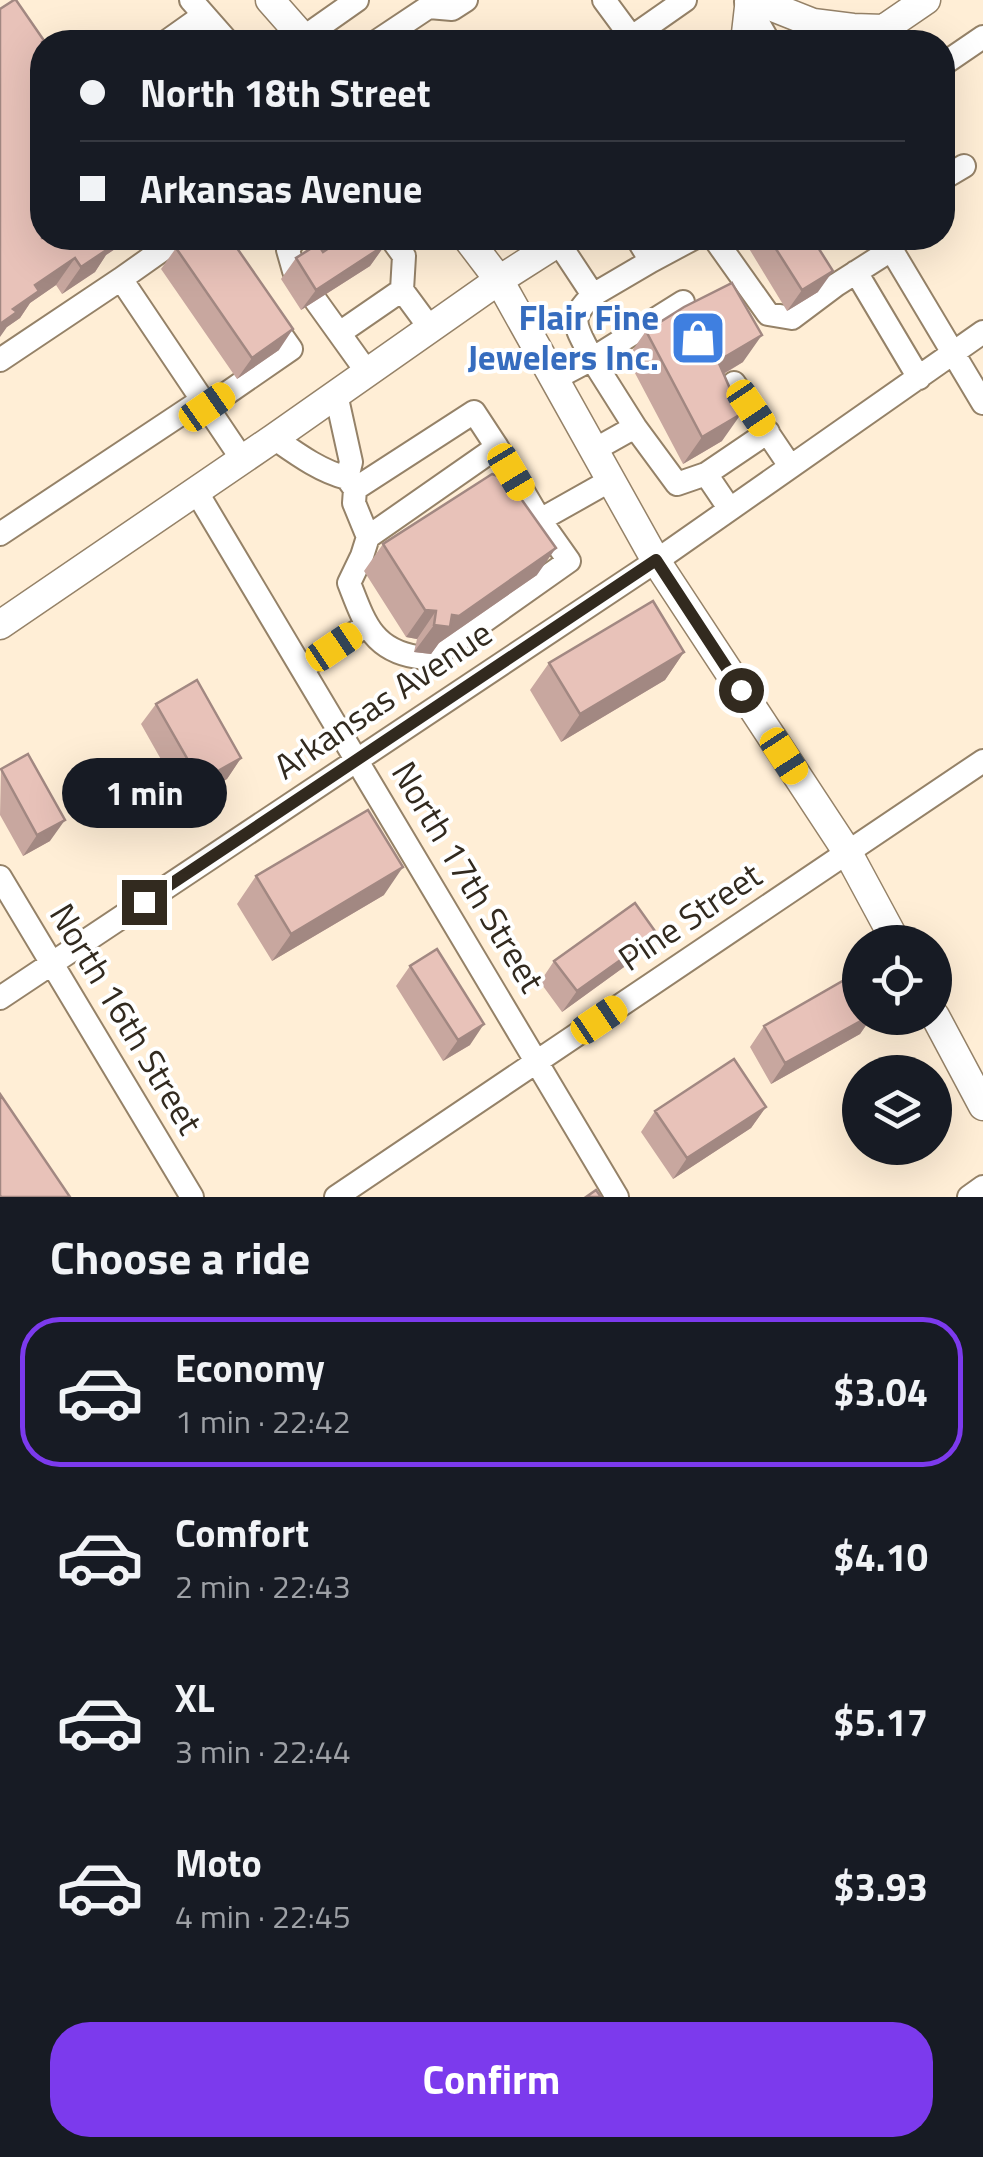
<!DOCTYPE html>
<meta charset="utf-8">
<style>
body{margin:0;font-family:"Titillium Web",sans-serif;background:#242831;color:#f1f3f6;height:100vh;display:flex;flex-direction:column;font-size:38px;white-space:nowrap}
*{box-sizing:border-box;margin:0}
p{font-size:32px;color:#9ea1a6}
.icon{flex:none;width:55px;height:55px;fill:none;stroke:currentColor;stroke-width:2;stroke-linecap:round;stroke-linejoin:round}
.map{position:relative;height:1197px;overflow:hidden}
.panel{display:flex;flex-direction:column;background:#171b24;flex:1}
.panel>*{flex:none}
.banner{position:absolute;left:30px;top:30px;width:925px;height:220px;border-radius:40px;box-shadow:0 10px 40px #0002;display:grid;align-content:center;height:220px;padding:0 50px;background:#171b24}
.controls{position:absolute;left:842px;top:925px;display:grid;gap:20px}
.controls a{display:grid;place-items:center;width:110px;height:110px;border-radius:50%;background:#171b24;box-shadow:0 10px 40px #0002;font-size:50px}
.end{position:absolute;width:45px;height:45px;margin:-22px;border:12px solid #322a1f;background:#fff;box-shadow:0 0 0 5px #fff}
.from{border-radius:50%}
.bubble{position:absolute;height:70px;border-radius:35px;background:#171b24;box-shadow:0 10px 40px #0002;font-size:32px;font-weight:700;line-height:70px;text-align:center}
.car{position:absolute;width:30px;height:60px;margin:-30px -15px;border-radius:12px;box-shadow:0 0 8px 2px #0007;background:linear-gradient(#f5c518 24%,#345 0 40%,#f5c518 0 76%,#345 0 86%,#f5c518 0)}
.banner b{display:flex;align-items:center;gap:35px;height:95px;font-size:38px}
.banner b+b{border-top:2px solid #363941}
.banner i{width:25px;height:25px;background:#f1f3f6}
ul{padding:0;list-style:none}
li{display:flex;align-items:center;gap:30px;height:150px;margin:0 20px 15px;padding:0 30px;border:5px solid transparent;border-radius:40px}
li div{flex:1}
li b{display:block;font-size:38px}
li em{font-style:normal;font-weight:700}
li.selected{border-color:#7c3aed}
li>.icon{width:90px;height:90px;stroke-width:1.5}
h2{padding:0 50px;font-size:45px;line-height:120px}
.primary-button{display:flex;gap:20px;margin-top:auto;padding:20px 50px}
.primary-button a{flex:1;height:115px;border-radius:40px;background:#7c3aed;color:#fff;font-size:40px;font-weight:700;line-height:115px;text-align:center}
.map>svg:first-child{display:block}
</style>
<div class="map">
<svg width="983" height="1197" viewBox="0 0 983 1197">
<rect width="100%" height="100%" fill="#ffeed6"/>
<g fill="none" stroke-linecap="round" stroke-linejoin="round">
<!-- minor casing -->
<g stroke="#958268" stroke-width="26">
<path id="minor" d="M191 0 228 42
M604 0 635 42
M746 2 769 42
M429 7 452 9 466 0
M303 38 357 0
M166 42 204 15
M376 42 439 0
M625 42 685 0
M942 65 983 37
M942 179 964 166
M714 238 768 314 792 318 836 285 891 250
M885 239 983 403
M558 242 593 295 651 261 637 238
M651 261 694 238
M294 271 288 250 295 238
M856 272 919 378
M121 279 179 238
M402 290 430 328
M316 301 367 372
M341 332 402 290 404 256 391 238
M0 360 121 279 242 459
M554 379 592 359C578 328 565 321 593 295
M734 383 790 466
M336 394 351 462 347 478
M207 407 291 349 270 319
M635 427 677 484 706 474 729 508
M274 438C297 454 320 471 347 478L355 489
M594 450 635 427 592 359 683 302
M706 474 768 432
M196 491 617 1197
M540 520 611 480
M0 534 202 400
M368 537 354 503 355 489 474 412 497 447 368 537 362 556 349 583C364 621 372 650 417 657 431 659 437 659 446 648L569 561 540 520 497 447
M303 668 365 626
M0 877 192 1197
M0 998 656 561 983 332
M336 1197 983 761
M969 1197 983 1187"/>
</g>
<!-- major casing -->
<g stroke="#958268" stroke-width="31">
<path id="major" d="M270 0 307 42
M755 0 813 23 853 28 884 29
M869 39 926 0
M745 42 749 7
M467 238 499 280 656 561 848 853 896 942
M0 625 274 438 499 280 565 238
M935 1016 983 1106"/>
</g>
<!-- minor -->
<use href="#minor" stroke="#fff" stroke-width="22"/>
<!-- major -->
<use href="#major" stroke="#fff" stroke-width="28"/>
</g>
<!-- wall -->
<path fill="#c8a79f" d="M40 68 121 245 106 255 95 272 62 294 56 285 30 303 20 318 7 327Z
M748 238H812L818 292 787 311 745 242Z
M385 245 370 266 301 310 281 279 296 258 323 252Z
M176 248 279 350 237 379 161 269Z
M646 331 743 362 724 374 722 441 683 464 627 358Z
M383 544 537 575 439 643 431 654 414 652 417 639 406 637 364 571Z
M684 652 665 680 561 742 530 690 549 663Z
M156 704 241 758 227 779 185 802 141 724Z
M1 769 50 841 23 856 0 815Z
M256 876 384 895 272 961 237 904Z
M657 934 642 954 562 1012 540 982 554 961Z
M410 966 470 1045 443 1061 396 986Z
M860 1018H871L860 1034 771 1084 750 1047 764 1026Z
M766 1107 751 1128 673 1179 641 1132 655 1111Z"/>
<!-- shaded-wall -->
<path fill="#a28882" d="M112 238H126L121 245 106 255 95 272 62 294 81 267Z
M385 245 370 266 301 310 316 290Z
M75 258 56 285 30 303 20 318 7 327 0 337V324L13 309 35 285Z
M833 271 818 292 787 311 802 290Z
M293 329 279 350 237 379 252 358Z
M762 335 743 362 699 388 718 361Z
M741 414 722 441 683 464 702 437Z
M556 548 537 575 439 643 431 654 414 652 434 625Z
M425 610 436 611 417 639 406 637Z
M684 652 665 680 561 742 580 714Z
M241 758 227 779 185 802 200 781Z
M65 820 50 841 23 856 37 835Z
M403 867 384 895 272 961 291 934Z
M657 934 642 954 562 1012 577 991Z
M866 1018H871L860 1034 771 1084 785 1063Z
M484 1024 470 1045 443 1061 458 1040Z
M766 1107 751 1128 673 1179 687 1158Z"/>
<!-- building -->
<path fill="#e8c2b9" stroke="#a28882" stroke-width="2.5" d="M14 0H16L45 42H42V58L36 63 42 72V238H112L110 239 114 245 81 267 75 258 35 285 39 291 13 309 17 312 0 324V9Z
M192 238H230L293 329 252 358 176 248Z
M344 238H379L385 245 316 290 296 258 318 244 323 252Z
M769 238H812L833 271 802 290Z
M732 283 762 335 718 361 741 414 702 437 646 331 684 307Z
M492 474 507 479 556 548 459 616 452 615 450 627 434 625 436 611 425 610 383 544Z
M653 601 684 652 580 714 549 663Z
M197 680 241 758 200 781 156 704Z
M28 754 65 820 37 835 1 769Z
M368 810 403 867 291 934 256 876Z
M635 903 657 934 577 991 554 961Z
M437 949 484 1024 458 1040 410 966Z
M853 975 860 988V1018H866L785 1063 764 1026Z
M734 1059 766 1107 687 1158 655 1111Z
M0 1094 70 1197H1L0 1195Z
M596 1190 601 1197H586Z"/>
<g fill="none" stroke-linecap="round" stroke-linejoin="round">
<!-- route -->
<path stroke="#322a1f" stroke-width="12" d="M144 902 656 560 741 690"/>
</g>
<!-- icons -->
<defs>
<g id="shop-square" transform="scale(2.875)"><rect x="-9" y="-9" width="18" height="18" rx="4" fill="#3f7fe0" stroke="#fff"/><path d="M-5-2.5h2.3a2.7 3.5 0 0 1 5.4 0H5L5.5 6h-11ZM-1.5-2.5h3a1.5 2.3 0 0 0-3 0Z" fill="#fff"/></g>
</defs>
<g fill-rule="evenodd">
<use href="#shop-square" x="698" y="338"/>
</g>
<g text-anchor="middle" stroke-width="8" stroke-linejoin="round" paint-order="stroke">
<!-- shop labels -->
<g font-size="35" font-weight="bold" fill="#366cbe" stroke="#fff" text-anchor="end">
<text x="659" y="330">Flair Fine<tspan x="659" dy="40">Jewelers Inc.</tspan></text>
</g>
<!-- street labels -->
<g font-size="35" fill="#322a1f" stroke="#fff">
<text transform="translate(383 700) rotate(-34)" y="12">Arkansas Avenue</text>
<text transform="translate(468 877) rotate(59)" y="12">North 17th Street</text>
<text transform="translate(690 917) rotate(-34)" y="12">Pine Street</text>
<text transform="translate(126 1019) rotate(59)" y="12">North 16th Street</text>
</g>
</g>
</svg>
<div class="controls">
<a><svg class="icon" aria-label="locate" viewBox="0 0 24 24"><circle cx="12" cy="12" r="6"/><path d="M12 2v4M12 18v4M2 12h4M18 12h4"/></svg></a>
<a><svg class="icon" aria-label="layers" viewBox="0 0 24 24"><path d="M12 4l9 5-9 5-9-5zM3 14l9 5 9-5"/></svg></a>
</div>
<i class="end from" style="left:741px;top:690px"></i>
<i class="end" style="left:144px;top:902px"></i>
<div class="bubble" style="left:62px;top:758px;width:165px">1 min</div>
<i class="car" style="left:207px;top:407px;rotate:55deg"></i>
<i class="car" style="left:751px;top:408px;rotate:146deg"></i>
<i class="car" style="left:511px;top:472px;rotate:149deg"></i>
<i class="car" style="left:334px;top:647px;rotate:56deg"></i>
<i class="car" style="left:784px;top:756px;rotate:147deg"></i>
<i class="car" style="left:599px;top:1020px;rotate:56deg"></i>
<div class="banner">
<b><i class="from"></i>North 18th Street</b>
<b><i></i>Arkansas Avenue</b>
</div>
</div>
<section class="panel">
<h2>Choose a ride</h2>
<ul>
<li class="selected"><svg class="icon" aria-label="car" viewBox="0 0 24 24"><path d="M5 17H2v-5l4-1 3-4h7l3 4 3 1v5h-3M9 17h6M6 11h13"/><circle cx="7" cy="17" r="2"/><circle cx="17" cy="17" r="2"/></svg><div><b>Economy</b><p>1 min · 22:42</p></div><em>$3.04</em></li>
<li><svg class="icon" aria-label="car" viewBox="0 0 24 24"><path d="M5 17H2v-5l4-1 3-4h7l3 4 3 1v5h-3M9 17h6M6 11h13"/><circle cx="7" cy="17" r="2"/><circle cx="17" cy="17" r="2"/></svg><div><b>Comfort</b><p>2 min · 22:43</p></div><em>$4.10</em></li>
<li><svg class="icon" aria-label="car" viewBox="0 0 24 24"><path d="M5 17H2v-5l4-1 3-4h7l3 4 3 1v5h-3M9 17h6M6 11h13"/><circle cx="7" cy="17" r="2"/><circle cx="17" cy="17" r="2"/></svg><div><b>XL</b><p>3 min · 22:44</p></div><em>$5.17</em></li>
<li><svg class="icon" aria-label="car" viewBox="0 0 24 24"><path d="M5 17H2v-5l4-1 3-4h7l3 4 3 1v5h-3M9 17h6M6 11h13"/><circle cx="7" cy="17" r="2"/><circle cx="17" cy="17" r="2"/></svg><div><b>Moto</b><p>4 min · 22:45</p></div><em>$3.93</em></li>
</ul>
<div class="primary-button"><a>Confirm</a></div>
</section>
